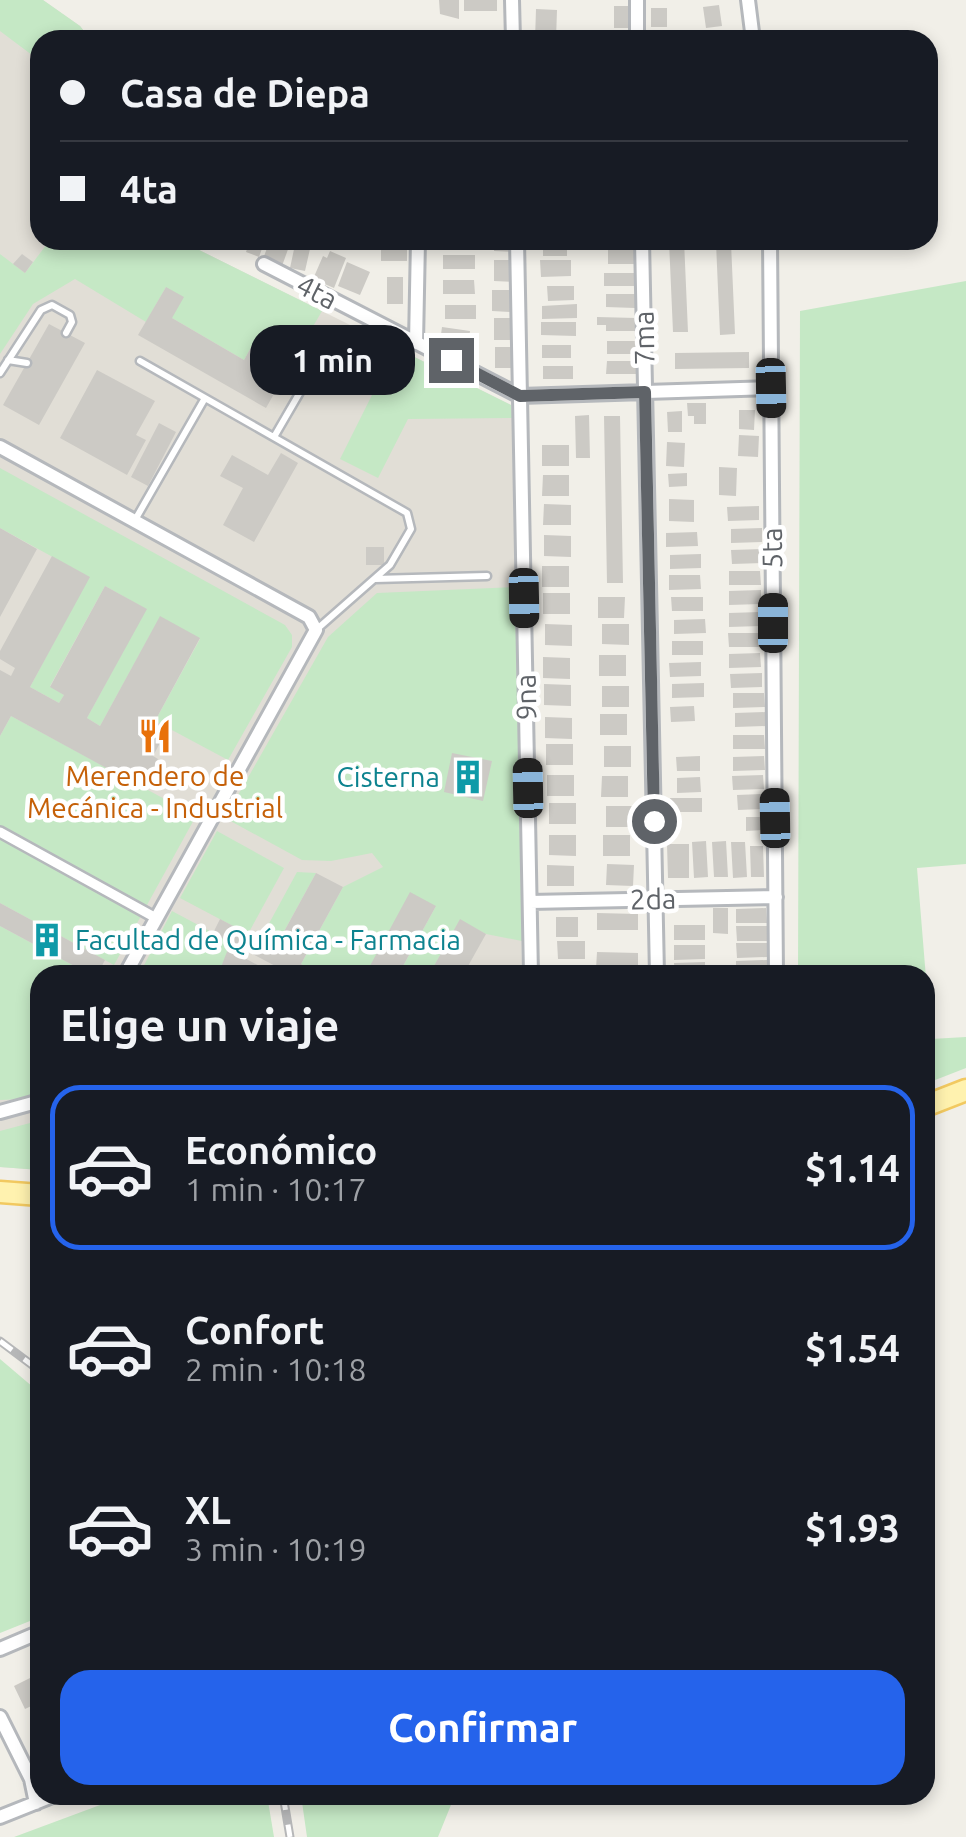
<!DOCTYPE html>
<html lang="es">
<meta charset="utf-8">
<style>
body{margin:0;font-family:Ubuntu,sans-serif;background:#242831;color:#f1f3f6;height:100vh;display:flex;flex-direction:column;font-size:38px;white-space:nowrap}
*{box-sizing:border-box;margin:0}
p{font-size:32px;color:#9ea1a6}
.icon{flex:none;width:55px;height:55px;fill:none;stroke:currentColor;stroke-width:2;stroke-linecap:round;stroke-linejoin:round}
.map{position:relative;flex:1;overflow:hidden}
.sheet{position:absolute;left:30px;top:965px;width:905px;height:840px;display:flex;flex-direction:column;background:#171b24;border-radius:30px;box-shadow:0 5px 15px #0003}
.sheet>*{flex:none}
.top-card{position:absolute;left:30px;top:30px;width:908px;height:220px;border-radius:30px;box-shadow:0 5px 15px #0003;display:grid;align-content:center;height:220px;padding:0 30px;background:#171b24}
.end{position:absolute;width:45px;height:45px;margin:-22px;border:12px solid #5f6368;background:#fff;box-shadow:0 0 0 5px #fff}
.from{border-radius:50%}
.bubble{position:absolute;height:70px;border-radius:30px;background:#171b24;box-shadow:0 5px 15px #0003;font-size:32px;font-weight:600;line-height:70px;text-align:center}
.car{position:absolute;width:30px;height:60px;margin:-30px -15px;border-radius:12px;box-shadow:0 0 8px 2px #0007;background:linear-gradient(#222 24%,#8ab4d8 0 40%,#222 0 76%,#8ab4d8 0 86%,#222 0)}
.top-card b{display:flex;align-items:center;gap:35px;height:95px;font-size:38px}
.top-card b+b{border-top:2px solid #363941}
.top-card i{width:25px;height:25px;background:#f1f3f6}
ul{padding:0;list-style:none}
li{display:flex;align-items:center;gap:30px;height:165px;margin:0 20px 15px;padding:0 10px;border:5px solid transparent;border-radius:30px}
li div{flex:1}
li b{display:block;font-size:38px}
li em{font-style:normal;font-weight:600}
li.on{border-color:#2563eb}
li>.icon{width:90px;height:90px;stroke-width:1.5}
h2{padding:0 30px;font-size:45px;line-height:120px}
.cta{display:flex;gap:20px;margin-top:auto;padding:20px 30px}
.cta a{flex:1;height:115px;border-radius:30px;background:#2563eb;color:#fff;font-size:40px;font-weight:600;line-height:115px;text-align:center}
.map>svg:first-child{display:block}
</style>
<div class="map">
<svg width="966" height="1837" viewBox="0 0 966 1837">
<rect width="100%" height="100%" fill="#f1efe8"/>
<!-- education -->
<path fill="#e1ded6" d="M0 0H43L80 26 91 40H40V240H179L511 405 512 418 522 975H40V1170L0 1167Z"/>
<!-- green -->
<path fill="#c5e8c5" d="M0 0H43L80 26 91 40H40V61L0 31Z
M50 240H179L322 311 294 359 257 337 244 360 172 318 166 287 146 322 75 279 33 304 0 354V254L25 273Z
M966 281V864L917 868 931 1039 966 1037V1068L925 1084V975H798L800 311Z
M350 325 511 405 512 418 408 419 378 478 340 459 373 393 328 370Z
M0 468 285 625 292 635V647L228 760 155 721 200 639 160 617 100 726 87 718 146 609 105 586 50 686 64 695 59 703 30 687 89 577 0 528Z
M515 587 522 941 486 934 460 920 429 975H398L436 906 365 975H321L301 964 343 887 383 867 372 853 331 861 302 860 225 818 328 637 377 593Z
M11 716 196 816 114 965 0 903V736Z
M217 831 284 868 248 934 180 898Z
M297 872 316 873 275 948 260 940Z
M172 911 232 943 218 975H139Z
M0 926 91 975H40V1089L24 1099 0 1100Z
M40 1117V1170L0 1167V1131L30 1123Z
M0 1359 40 1393V1617L0 1633Z
M127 1795H267L274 1837H14Z
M301 1795H455L438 1837H307Z"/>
<!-- building -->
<path fill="#cccac5" d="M439 0H459V19L440 14Z
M464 0H497V11H464Z
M719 5 722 26 706 28 703 7Z
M614 6H629V28H614Z
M651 8H667V27H651Z
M536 9 557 10 556 40H535Z
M250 240H265L259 257 246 252Z
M270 240 291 241 282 266 263 259Z
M296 240H312L305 271 290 268Z
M494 240H514V252L494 251Z
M684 240 688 332H673L669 241Z
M381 243H407V261H381Z
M716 243H731L735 334 720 335Z
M543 244H567V256H543Z
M635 249V264H608V250Z
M330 251 346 258 334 288 313 279 323 256 327 258Z
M22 254 33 262 25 273 13 264Z
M443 255H475V269H443Z
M494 260H514V282L494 281Z
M540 260H571V276L541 277Z
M347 262 370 272 360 295 338 286Z
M604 273H634V286H604Z
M387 277H403V304H387Z
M443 280H474L475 294H443Z
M547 286H574V300L548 301Z
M166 287 184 297 172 318 244 360 257 337 294 358 266 408 138 335Z
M492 290H512V312L492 311Z
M606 294H635V308L606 307Z
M577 304V318L542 319V306Z
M445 305H476V319H445Z
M597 317 636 318V331H606V325H597Z
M494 318H514V340H494Z
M541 322H576V336L541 335Z
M49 324 85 343 39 425 3 405Z
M442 327 470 331 468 346 440 342Z
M607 341H637L636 354H607Z
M542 345H571V358H542Z
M495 347H515V368H495Z
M749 352V368L675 369V353Z
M607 361H636V374H606Z
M543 366H573V379H543Z
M97 370 155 401 136 435 146 440 127 475 60 438Z
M687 403H706V424H694V416H688Z
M739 410H755L754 430 739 429Z
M682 411V432H668L667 412Z
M589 415 590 458H576L575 416Z
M604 416H620L623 583H607Z
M159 423 176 432 148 486 131 477Z
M739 435 759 436 758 457 738 456Z
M667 442 685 443 684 467 666 466Z
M542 445H569V466H542Z
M281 453 298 463 254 542 223 525 243 488 220 476 232 455 268 475Z
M719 467 737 468 736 496 719 495Z
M687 473V486L669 487 668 474Z
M543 475H569V496H542Z
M669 499 694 500V522L669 521Z
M544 504 571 505V525H543Z
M759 506V520L728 521 727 507Z
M0 528 37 549 0 617Z
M762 528V542L731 543V529Z
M697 532 698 546 666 547V533Z
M544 535 571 536V557L544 556Z
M366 547H384V565H366Z
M763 549V563L732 564 731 550Z
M701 554V568L670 569V555Z
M52 556 90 577 30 687 59 703 64 695 50 687 105 586 147 609 87 718 100 726 160 616 200 638 155 721 168 728 153 756 158 759 143 788 11 716 0 736V670L11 676 15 668 0 659V651Z
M542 566H569V587H542Z
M729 571H760L761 585H729Z
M669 575H700L701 589 669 590Z
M761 590V604L729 605V591Z
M543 593H570V614H543Z
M598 597H625L624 618H598Z
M671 597H703V611H672Z
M760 612 761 626 729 627V613Z
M705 619 706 633 674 634V620Z
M545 624 572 625V646L545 645Z
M602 624H629V645L602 644Z
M728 633H759L760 647H729Z
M672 641H703V655H672Z
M760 653 761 667 729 668V654Z
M599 655H626V676H599Z
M543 657 570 658V679L543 678Z
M701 662V676L670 677 669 663Z
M762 673V687L731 688 730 674Z
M704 683V697L672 698V684Z
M544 684 571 685V706L544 705Z
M602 686H629V707H602Z
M733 693H764L765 707 733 708Z
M694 706 695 721 671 722 670 707Z
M766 712V726L735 727V713Z
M600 714H627V735H600Z
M545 717 572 718V739L545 738Z
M733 735H764L765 749H733Z
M546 744H573V765H546Z
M604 746H631V767H604Z
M452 753 492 761 483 801 444 792Z
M700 756V771H677L676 757Z
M764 756 765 770 733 771V757Z
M547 775H574V796H547Z
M763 775 764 789 733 790 732 776Z
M602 776H628V797H601Z
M700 777 701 792 677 793V778Z
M761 794 762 809 738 810 737 795Z
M670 798H702V812H671Z
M549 803H576V824H549Z
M606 806H633V827H606Z
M746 817H762L763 830 746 831Z
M549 835H576V856L549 855Z
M603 835H630V856H603Z
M706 841 708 877 694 878 692 842Z
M726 841 728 877H714L712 842Z
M731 842H745L747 877 733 878Z
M667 844H689V878H668Z
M750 846H763L764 877H751Z
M607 864 634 865 633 886 606 885Z
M547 865 574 866V886H547Z
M316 873 343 887 301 964 321 975H278L281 969 243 949 239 955 276 975H218L228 949 232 951 235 945 213 933 220 919 275 948Z
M410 892 436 906 398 975H365Z
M0 903 105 960 97 975H91L0 926Z
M713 908H728V934L713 933Z
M766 908 767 923H736V909Z
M597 913 638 914V930H597Z
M556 917H578V937H556Z
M460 919 486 934 463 975H429Z
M674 925H705V940H674Z
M736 926H767V941H737Z
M557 941H585V959H558Z
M736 943H767V957L737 958Z
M674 945H705V959L674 960Z
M597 952 638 953V970L596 969Z
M767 960V975H736V961Z
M705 962V975H675L674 963Z
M34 1676 40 1690V1702L25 1709 14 1686Z"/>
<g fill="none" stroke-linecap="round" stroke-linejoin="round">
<!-- service casing -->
<g stroke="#b5b8bc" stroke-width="11">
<path id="service" d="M8 360 27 363
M140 361 407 513 411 529 390 565 316 630
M0 373 41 310 52 305 70 315 72 322 66 333
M274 437 328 344
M135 520 205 398
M375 579 487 576"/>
</g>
<!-- pedestrian casing -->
<g stroke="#b5b8bc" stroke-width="14">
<path id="pedestrian" d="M0 832 156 918"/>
</g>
<!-- minor casing -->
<g stroke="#b5b8bc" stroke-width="18">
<path id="minor" d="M512 0 513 40
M637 0V40
M748 0 753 40
M517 240 531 975
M642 240 657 975
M770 240 776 975
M264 264 520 396 771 388
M416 343 418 240
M0 447 309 617 316 630 125 975
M530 902 776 897
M0 1112 40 1101
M0 1649 40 1632
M0 1717 31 1779 36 1803
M0 1817 55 1795"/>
</g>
<!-- primary casing -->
<g stroke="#f2c960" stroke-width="25">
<path id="primary" d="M925 1106 966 1090
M0 1192 40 1195"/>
</g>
<!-- service -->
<use href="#service" stroke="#fff" stroke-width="6"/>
<!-- pedestrian -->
<use href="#pedestrian" stroke="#fff" stroke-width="9"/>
<!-- minor -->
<use href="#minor" stroke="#fff" stroke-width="12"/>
<!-- primary -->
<use href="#primary" stroke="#fff2af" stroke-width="20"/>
<!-- rail casing -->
<g stroke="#b6b7b8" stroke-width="9">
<path id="rail" d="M0 1341 40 1371
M283 1795 290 1837"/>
</g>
<!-- rail -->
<use href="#rail" stroke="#fff" stroke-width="5" stroke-dasharray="15" stroke-linecap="butt"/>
</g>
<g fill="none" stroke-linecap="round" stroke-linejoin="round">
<!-- route -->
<path stroke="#5f6368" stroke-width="12" d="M451 360 520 396 645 392 654 821"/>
</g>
<!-- icons -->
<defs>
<g id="restaurant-bare" transform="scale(2.7)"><path d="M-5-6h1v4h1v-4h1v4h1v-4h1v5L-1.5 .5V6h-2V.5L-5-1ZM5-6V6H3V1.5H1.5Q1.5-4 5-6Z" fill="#e8710a" stroke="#fff" stroke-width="2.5" paint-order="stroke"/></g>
<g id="building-bare" transform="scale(2.7)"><path d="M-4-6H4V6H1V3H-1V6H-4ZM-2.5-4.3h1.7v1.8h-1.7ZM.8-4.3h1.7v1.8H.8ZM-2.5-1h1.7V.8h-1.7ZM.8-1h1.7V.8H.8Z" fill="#0f9aa8" stroke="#fff" stroke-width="2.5" paint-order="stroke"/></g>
</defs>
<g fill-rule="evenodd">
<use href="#restaurant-bare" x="155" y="736"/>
<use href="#building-bare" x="468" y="777"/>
<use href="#building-bare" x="47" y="940"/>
</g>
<g text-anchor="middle" stroke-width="9" stroke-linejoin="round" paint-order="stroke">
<!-- street labels -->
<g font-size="28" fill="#5f6368" stroke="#fff">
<text transform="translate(317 292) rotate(27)" y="10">4ta</text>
<text transform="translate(644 338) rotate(-91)" y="10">7ma</text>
<text transform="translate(772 548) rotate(-91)" y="10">5ta</text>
<text transform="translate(526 697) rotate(-91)" y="10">9na</text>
<text transform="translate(653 899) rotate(-1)" y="10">2da</text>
</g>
<!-- food labels -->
<g font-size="28" fill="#c56008" stroke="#fff">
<text x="155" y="786">Merendero de<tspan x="155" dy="32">Mecánica - Industrial</tspan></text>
</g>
<!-- culture labels -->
<g font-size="28" fill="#0d838f" stroke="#fff" text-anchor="end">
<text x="440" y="787">Cisterna</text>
<text x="75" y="950" text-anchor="start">Facultad de Química - Farmacia</text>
</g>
</g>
</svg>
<i class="end from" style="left:654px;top:821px"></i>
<i class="end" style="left:451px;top:360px"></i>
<div class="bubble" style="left:250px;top:325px;width:165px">1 min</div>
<i class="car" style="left:771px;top:388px;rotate:179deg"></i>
<i class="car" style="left:524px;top:598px;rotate:179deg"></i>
<i class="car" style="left:773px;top:623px;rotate:0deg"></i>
<i class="car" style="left:528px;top:788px;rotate:359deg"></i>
<i class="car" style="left:775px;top:818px;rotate:359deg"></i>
<div class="top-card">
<b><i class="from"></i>Casa de Diepa</b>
<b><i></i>4ta</b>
</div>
<section class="sheet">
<h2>Elige un viaje</h2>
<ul>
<li class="on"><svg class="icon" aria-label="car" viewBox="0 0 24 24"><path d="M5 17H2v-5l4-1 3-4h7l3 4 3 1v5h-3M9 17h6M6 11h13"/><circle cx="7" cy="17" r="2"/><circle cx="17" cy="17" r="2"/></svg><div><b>Económico</b><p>1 min · 10:17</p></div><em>$1.14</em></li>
<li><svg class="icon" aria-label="car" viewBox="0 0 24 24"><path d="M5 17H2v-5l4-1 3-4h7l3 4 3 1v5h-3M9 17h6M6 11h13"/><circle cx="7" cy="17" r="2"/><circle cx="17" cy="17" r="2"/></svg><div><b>Confort</b><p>2 min · 10:18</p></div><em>$1.54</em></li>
<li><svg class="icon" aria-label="car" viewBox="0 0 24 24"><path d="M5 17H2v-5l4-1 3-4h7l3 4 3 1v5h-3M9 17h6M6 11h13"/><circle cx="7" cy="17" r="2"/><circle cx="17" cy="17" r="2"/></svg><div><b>XL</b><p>3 min · 10:19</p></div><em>$1.93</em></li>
</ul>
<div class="cta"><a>Confirmar</a></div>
</section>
</div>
